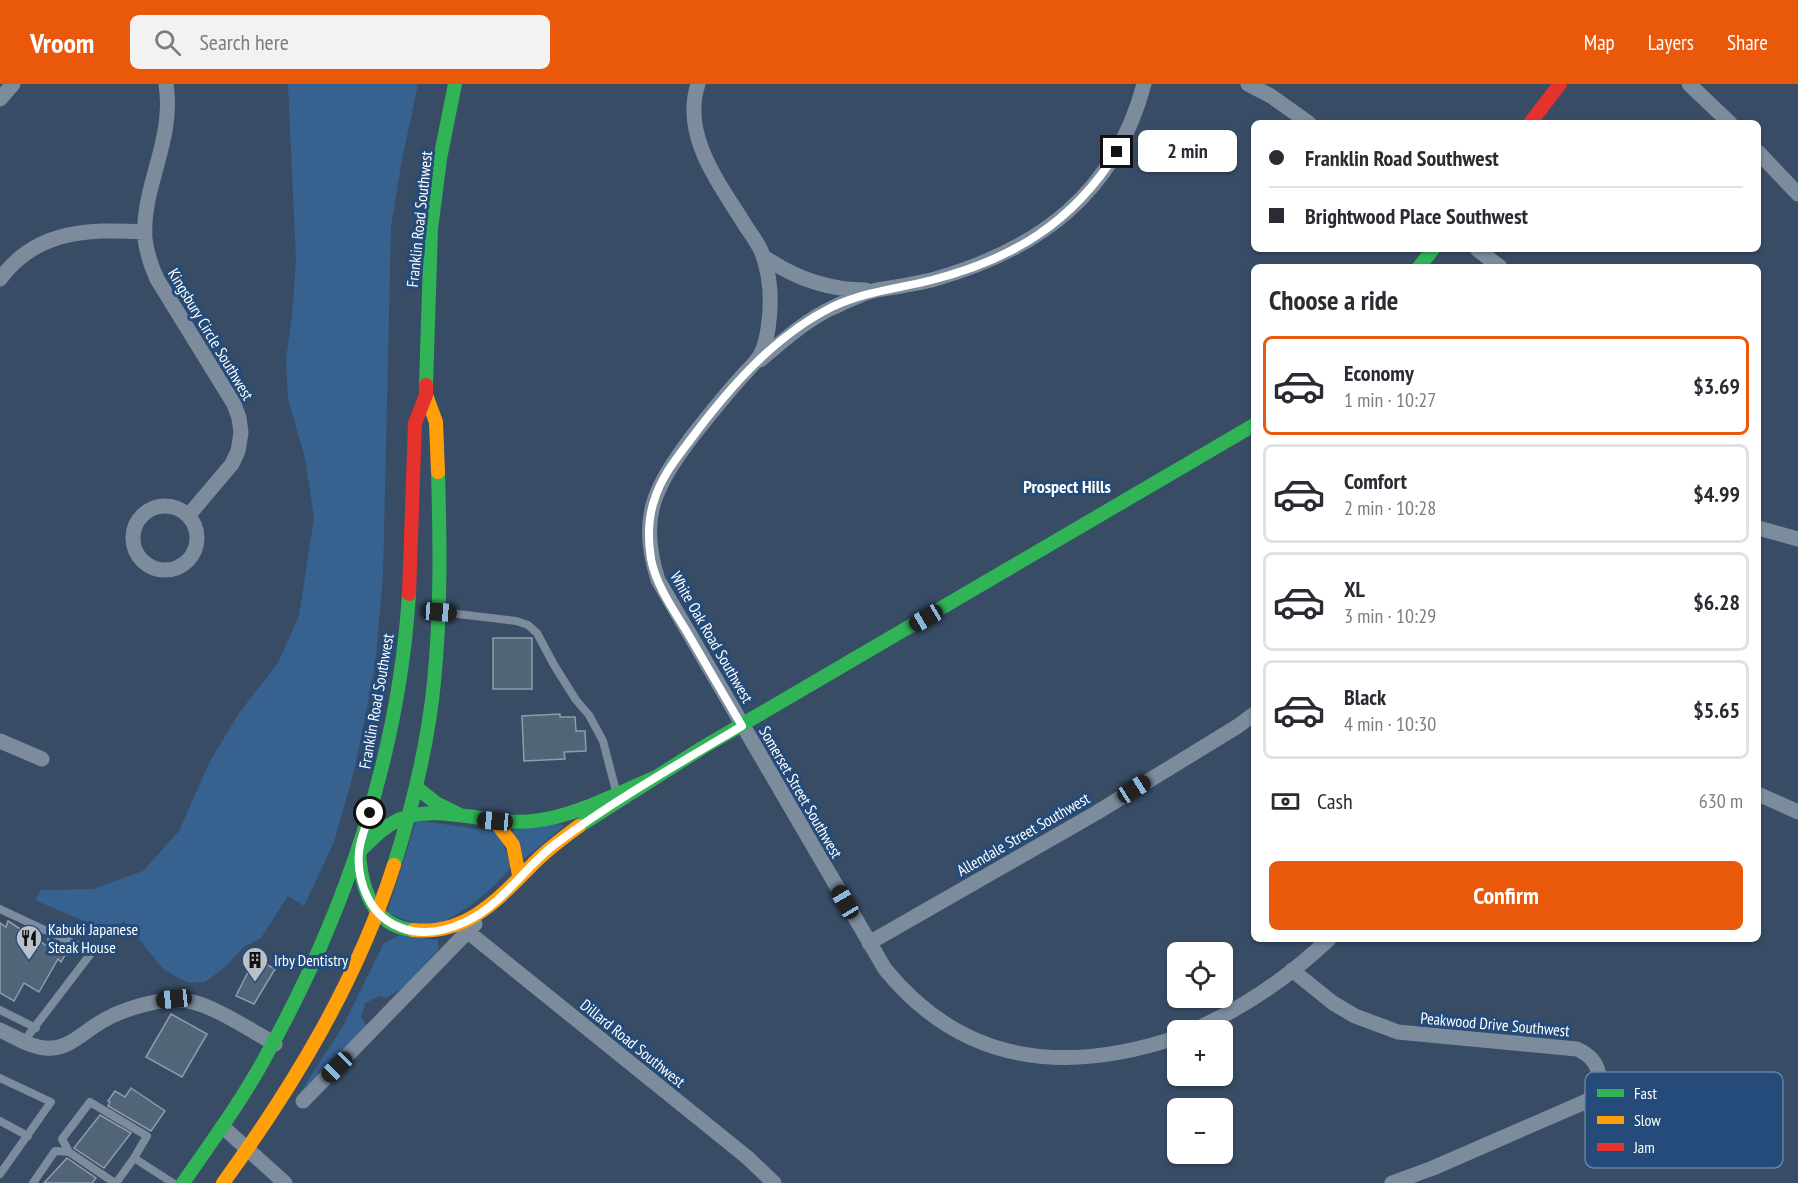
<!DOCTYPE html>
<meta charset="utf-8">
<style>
body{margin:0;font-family:"PT Sans Narrow",sans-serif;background:#f2f2f3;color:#2b2b33;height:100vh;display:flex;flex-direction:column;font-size:22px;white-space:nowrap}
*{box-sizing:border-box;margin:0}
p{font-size:20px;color:#7c7c81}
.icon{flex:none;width:33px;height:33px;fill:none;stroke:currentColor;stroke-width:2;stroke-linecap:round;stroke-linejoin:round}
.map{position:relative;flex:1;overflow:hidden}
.details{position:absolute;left:1251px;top:180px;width:510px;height:678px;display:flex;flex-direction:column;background:#fff;border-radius:9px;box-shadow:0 2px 4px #0004}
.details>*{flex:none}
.banner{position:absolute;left:1251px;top:36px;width:510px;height:132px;border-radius:9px;box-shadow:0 2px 4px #0004;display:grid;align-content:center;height:132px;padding:0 18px;background:#fff}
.fabs{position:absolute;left:1167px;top:858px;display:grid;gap:12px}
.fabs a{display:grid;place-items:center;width:66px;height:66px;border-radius:9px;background:#fff;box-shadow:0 2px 4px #0004;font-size:30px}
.end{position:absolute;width:27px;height:27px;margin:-14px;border:8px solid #fff;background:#111;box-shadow:0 0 0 3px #111}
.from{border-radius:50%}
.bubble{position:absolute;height:42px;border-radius:9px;background:#fff;box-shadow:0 2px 4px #0004;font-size:20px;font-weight:700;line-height:42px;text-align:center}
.car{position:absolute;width:18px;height:36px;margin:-18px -9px;border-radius:8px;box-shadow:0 0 4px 2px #0007;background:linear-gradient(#222 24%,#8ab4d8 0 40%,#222 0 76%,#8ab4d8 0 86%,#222 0)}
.banner b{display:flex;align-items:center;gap:21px;height:57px;font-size:22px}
.banner b+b{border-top:2px solid #e1e1e2}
.banner i{width:15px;height:15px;background:#2b2b33}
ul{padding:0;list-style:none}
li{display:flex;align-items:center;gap:18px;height:99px;margin:0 12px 9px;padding:0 6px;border:3px solid #e1e1e2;border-radius:9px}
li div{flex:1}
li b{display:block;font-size:22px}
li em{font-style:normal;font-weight:700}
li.current{border-color:#ea580c}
li>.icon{width:54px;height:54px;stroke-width:1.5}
h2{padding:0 18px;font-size:27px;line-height:72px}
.pay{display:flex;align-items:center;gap:15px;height:66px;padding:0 18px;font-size:22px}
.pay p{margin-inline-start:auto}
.cta{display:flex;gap:12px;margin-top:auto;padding:12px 18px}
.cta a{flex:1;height:69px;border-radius:9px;background:#ea580c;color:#fff;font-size:24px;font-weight:700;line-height:69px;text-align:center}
header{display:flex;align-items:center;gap:36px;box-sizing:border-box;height:84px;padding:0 30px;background:#ea580c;color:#fff}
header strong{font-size:28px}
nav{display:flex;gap:33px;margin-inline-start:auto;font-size:21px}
.search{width:420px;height:54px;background:#f2f2f3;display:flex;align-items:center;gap:15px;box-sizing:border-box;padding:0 21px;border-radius:9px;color:#7c7c81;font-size:22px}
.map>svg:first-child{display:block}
</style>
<header>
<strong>Vroom</strong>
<div class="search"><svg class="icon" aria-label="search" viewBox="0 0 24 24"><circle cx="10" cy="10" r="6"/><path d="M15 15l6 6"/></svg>Search here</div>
<nav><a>Map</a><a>Layers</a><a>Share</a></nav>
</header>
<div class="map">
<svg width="1798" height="1099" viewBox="0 0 1798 1099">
<rect width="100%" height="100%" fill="#384c65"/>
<!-- green -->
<path fill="#376290" d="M288 0H418L401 81 391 143 383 492 375 582 355 684 334 758 304 822 288 812 261 854 245 862 224 884 205 898 189 899 164 886 125 838 100 844 35 816 41 806 93 805 143 787 179 747 209 679 239 629 278 579 299 532 314 434 305 374 288 315 286 275 292 233 296 176Z
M421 737 499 748 511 782C501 800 449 842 428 841 415 841 399 833 387 829L416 738Z
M560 740 564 742 524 775 512 746Z
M400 851 438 856V866L403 904 386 914 379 912 365 919 361 933 367 942 298 1012 342 944 384 859Z"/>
<!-- building -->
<path fill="#526478" stroke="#8f9cab" stroke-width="1.5" d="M493 554H532V605H493Z
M560 630V633H575L576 647H585L586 667 564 668 565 675 524 677 522 632Z
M8 837 47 862 48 855 68 866 61 878 58 875 39 908 24 899 14 917 0 909V839L6 843Z
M255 874 275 885 254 920 236 912Z
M171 930 207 950 182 993 146 973Z
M131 1004 165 1027 151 1047 108 1022 110 1018 108 1017 115 1007 125 1013Z
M100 1031 131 1049 104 1084 74 1064Z
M67 1074 96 1094 92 1099H44Z"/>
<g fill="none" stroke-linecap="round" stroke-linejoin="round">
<!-- lane -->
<path stroke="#7c8c9c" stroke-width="8" d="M441 528 516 537 528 541 537 549 554 581 576 616 589 631 603 657 616 707
M0 825 92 868 24 957
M0 926 36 944
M0 994 51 1018 0 1090
M0 1037 28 1052
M33 1099 55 1067 69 1068
M115 1099 69 1068 62 1055 90 1018 147 1052 134 1074 173 1099
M116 1099 134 1074"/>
<!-- street -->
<path stroke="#7c8c9c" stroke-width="15" d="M166 0C175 57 141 103 145 155 147 170 151 182 157 195L234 320 239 334 241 349 238 367 232 380 188 432
M698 0C681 52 720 100 745 141 751 150 758 159 762 169 771 193 772 219 768 245 763 276 756 276 737 298 721 316 706 335 691 354 654 404 638 434 658 496L885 885C963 981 1065 991 1178 953
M1248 0 1271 12 1309 39
M1689 0 1730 39
M0 15 13 0
M1758 68 1798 110
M1477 165 1500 183
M763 172C794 194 827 206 866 206
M0 195C37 145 89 145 145 148
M760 276C783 257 807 235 834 223 847 217 863 209 877 206 896 203 916 200 935 195 1040 165 1115 109 1144 0
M133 454a32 32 0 1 1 64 0a32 32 0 1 1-64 0Z
M1758 444 1798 455
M0 657 42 675
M1758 710 1798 728
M468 848 748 1074 774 1099
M869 859 1096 729 1238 642 1254 630
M1292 886 1333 919 1355 932 1398 948 1577 965C1595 973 1601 985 1599 1005L1587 1017 1433 1084 1392 1099
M0 946C16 953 34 966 52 964 69 963 82 950 96 941 118 926 162 912 188 917 213 921 252 947 275 960
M1194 946C1243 924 1290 892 1329 855
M303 1017 475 840
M223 1043 285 1099"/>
<!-- fast -->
<path stroke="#30b455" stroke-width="14" d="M1419 183 1433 165
M426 301 431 145 440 75 455 0
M416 703 436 719 460 731
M579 742 702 664 1254 341
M394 781C413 721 428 660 434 598 441 528 440 458 438 388
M413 846C372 842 361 803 359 768 371 756 382 744 398 736 436 718 491 742 534 737 576 732 615 710 654 694
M183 1099C212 1057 243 1015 267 970 345 830 399 671 409 510"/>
<!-- slow -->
<path stroke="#ff9f0a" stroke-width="14" d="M426 311 436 338 438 388
M495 737 513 761 519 791
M413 846C468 852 501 812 536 777 549 764 564 753 579 742
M223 1099C294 1001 357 897 394 781"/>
<!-- jam -->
<path stroke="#e5322d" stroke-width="14" d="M1530 39 1560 0
M409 510 415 339 426 311V301"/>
</g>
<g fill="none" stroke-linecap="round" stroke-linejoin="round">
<!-- route -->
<path stroke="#fff" stroke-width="8" d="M370 729C366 742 360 755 359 768 358 778 359 787 361 795 374 847 420 859 465 838 501 822 523 785 554 761 613 717 678 680 742 642 723 610 705 579 687 548 673 525 656 501 651 475 648 456 648 435 654 417 661 393 676 375 691 355 729 304 774 252 832 223 866 207 897 205 932 196 1013 175 1072 139 1117 68"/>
</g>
<!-- icons -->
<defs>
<g id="restaurant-pin" transform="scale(1.35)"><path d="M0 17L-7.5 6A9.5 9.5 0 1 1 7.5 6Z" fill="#b9c0c9" stroke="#244b79"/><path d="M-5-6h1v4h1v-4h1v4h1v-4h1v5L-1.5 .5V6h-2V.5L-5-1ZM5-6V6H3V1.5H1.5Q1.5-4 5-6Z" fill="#111"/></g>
<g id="building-pin" transform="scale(1.35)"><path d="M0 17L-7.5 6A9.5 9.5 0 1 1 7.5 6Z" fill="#b9c0c9" stroke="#244b79"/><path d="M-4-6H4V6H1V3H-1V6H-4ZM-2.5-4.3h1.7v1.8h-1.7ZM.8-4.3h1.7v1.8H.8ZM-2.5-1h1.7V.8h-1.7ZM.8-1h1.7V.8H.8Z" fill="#111"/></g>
</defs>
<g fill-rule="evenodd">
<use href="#restaurant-pin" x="29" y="854"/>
<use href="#building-pin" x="255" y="876"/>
</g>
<g text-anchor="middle" stroke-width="6" stroke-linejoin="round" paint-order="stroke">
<!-- street labels -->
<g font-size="16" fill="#fff" stroke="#244b79">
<text transform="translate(419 135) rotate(-84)" y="6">Franklin Road Southwest</text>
<text transform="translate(211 250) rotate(59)" y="6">Kingsbury Circle Southwest</text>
<text transform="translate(712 553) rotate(60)" y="6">White Oak Road Southwest</text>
<text transform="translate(376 617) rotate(-80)" y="6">Franklin Road Southwest</text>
<text transform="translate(801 708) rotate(60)" y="6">Somerset Street Southwest</text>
<text transform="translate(1023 750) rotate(-30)" y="6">Allendale Street Southwest</text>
<text transform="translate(1495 940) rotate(5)" y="6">Peakwood Drive Southwest</text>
<text transform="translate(633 959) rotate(39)" y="6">Dillard Road Southwest</text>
</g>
<!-- poi labels -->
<g font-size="16" fill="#fff" stroke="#244b79" text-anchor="start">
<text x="48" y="851">Kabuki Japanese<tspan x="48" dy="18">Steak House</tspan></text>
<text x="274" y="882">Irby Dentistry</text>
</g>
<!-- neighbourhood labels -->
<g font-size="18" font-weight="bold" fill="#fff" stroke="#244b79">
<text x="1067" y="409">Prospect Hills</text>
</g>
</g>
<!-- legend -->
<rect x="1585" y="988" width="198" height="96" rx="9" fill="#244b79" stroke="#6681a1" stroke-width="1.5"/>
<rect x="1597" y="1005" width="27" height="8" fill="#30b455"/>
<rect x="1597" y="1032" width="27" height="8" fill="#ff9f0a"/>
<rect x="1597" y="1059" width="27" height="8" fill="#e5322d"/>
<g font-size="16" fill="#fff">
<text x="1634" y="1015">Fast</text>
<text x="1634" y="1042">Slow</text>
<text x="1634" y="1069">Jam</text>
</g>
</svg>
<div class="fabs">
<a><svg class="icon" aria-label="locate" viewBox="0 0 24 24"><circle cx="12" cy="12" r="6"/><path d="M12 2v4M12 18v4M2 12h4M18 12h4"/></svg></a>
<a>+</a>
<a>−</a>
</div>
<i class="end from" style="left:370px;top:729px"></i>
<i class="end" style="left:1117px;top:68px"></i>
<div class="bubble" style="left:1138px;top:46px;width:99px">2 min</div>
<i class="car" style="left:439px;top:528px;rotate:94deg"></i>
<i class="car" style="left:926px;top:534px;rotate:240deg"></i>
<i class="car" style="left:1134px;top:705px;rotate:58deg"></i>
<i class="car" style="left:495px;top:737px;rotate:275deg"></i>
<i class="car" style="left:845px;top:818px;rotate:330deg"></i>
<i class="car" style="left:174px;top:915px;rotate:264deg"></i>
<i class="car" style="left:337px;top:983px;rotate:225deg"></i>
<div class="banner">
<b><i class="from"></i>Franklin Road Southwest</b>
<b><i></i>Brightwood Place Southwest</b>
</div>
<section class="details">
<h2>Choose a ride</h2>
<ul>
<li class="current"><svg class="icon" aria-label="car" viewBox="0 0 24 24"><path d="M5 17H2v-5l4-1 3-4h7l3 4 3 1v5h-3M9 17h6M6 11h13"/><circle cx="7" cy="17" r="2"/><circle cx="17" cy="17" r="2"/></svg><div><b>Economy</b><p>1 min · 10:27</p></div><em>$3.69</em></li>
<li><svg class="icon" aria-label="car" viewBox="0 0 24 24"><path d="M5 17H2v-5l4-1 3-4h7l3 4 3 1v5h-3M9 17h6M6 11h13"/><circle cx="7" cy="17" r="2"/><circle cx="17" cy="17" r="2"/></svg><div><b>Comfort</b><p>2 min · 10:28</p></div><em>$4.99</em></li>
<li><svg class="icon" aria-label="car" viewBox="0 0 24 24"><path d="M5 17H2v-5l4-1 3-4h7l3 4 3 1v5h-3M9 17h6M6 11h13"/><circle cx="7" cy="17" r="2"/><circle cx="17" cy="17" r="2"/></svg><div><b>XL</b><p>3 min · 10:29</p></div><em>$6.28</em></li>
<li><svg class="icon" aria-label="car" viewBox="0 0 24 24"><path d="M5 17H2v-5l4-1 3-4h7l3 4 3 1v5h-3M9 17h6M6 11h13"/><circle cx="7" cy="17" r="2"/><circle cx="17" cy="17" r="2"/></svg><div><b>Black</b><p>4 min · 10:30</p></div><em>$5.65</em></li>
</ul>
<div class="pay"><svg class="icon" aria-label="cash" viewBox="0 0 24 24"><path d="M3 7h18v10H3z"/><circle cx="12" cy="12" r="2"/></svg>Cash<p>630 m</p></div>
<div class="cta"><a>Confirm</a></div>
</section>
</div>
